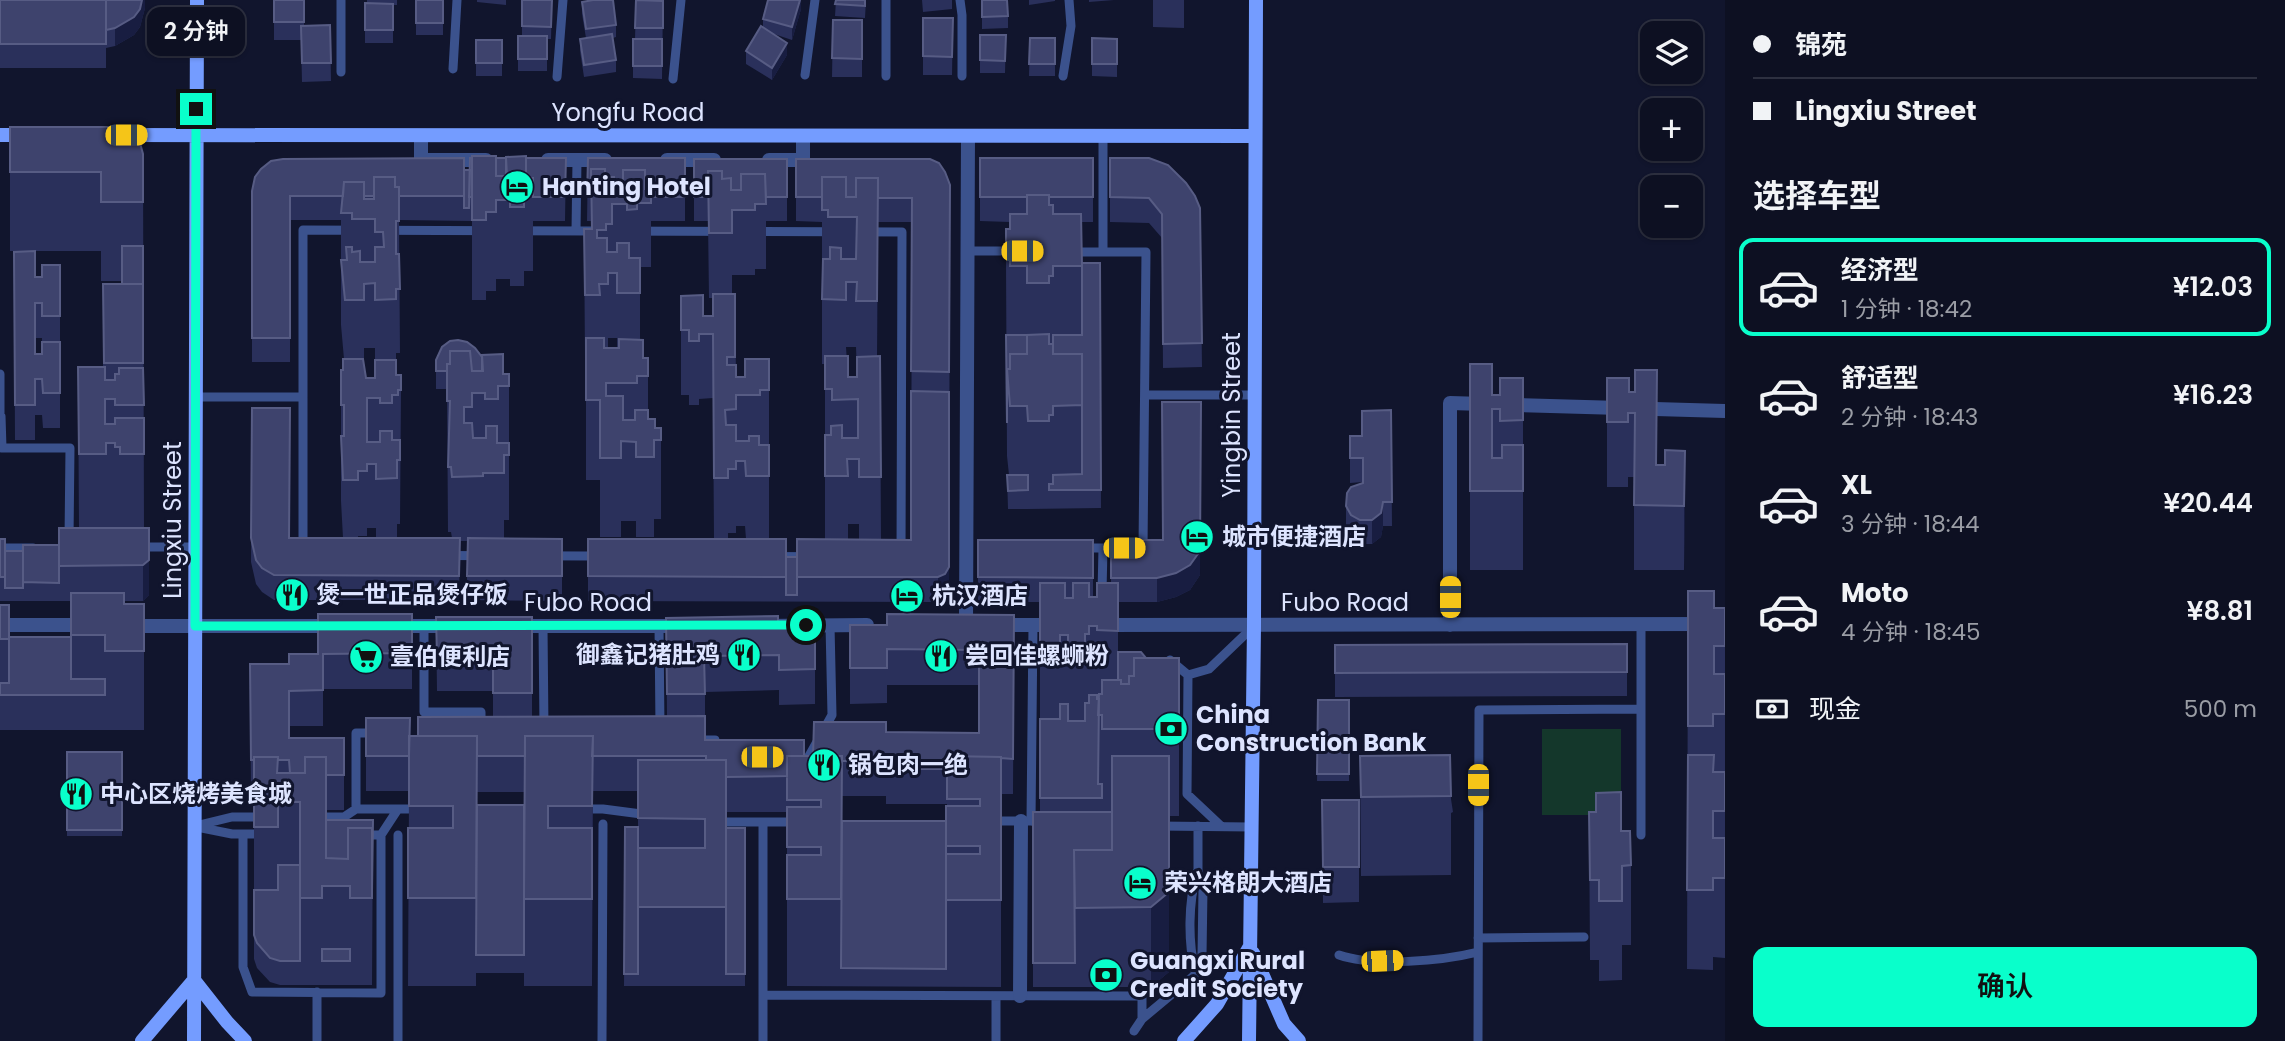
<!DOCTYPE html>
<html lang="zh">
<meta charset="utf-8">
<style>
body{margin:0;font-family:Poppins,"Noto Sans SC",sans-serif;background:#1b1e2f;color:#f1f3f6;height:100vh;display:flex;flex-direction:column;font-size:26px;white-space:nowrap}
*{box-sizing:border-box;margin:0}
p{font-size:23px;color:#9a9da5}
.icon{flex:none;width:38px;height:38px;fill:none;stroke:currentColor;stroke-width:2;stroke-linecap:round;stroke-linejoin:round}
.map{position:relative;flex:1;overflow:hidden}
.sheet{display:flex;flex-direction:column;background:#0d1022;width:560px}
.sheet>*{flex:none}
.guide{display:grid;align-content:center;height:154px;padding:0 28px;background:#0d1022}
.buttons{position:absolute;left:1640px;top:21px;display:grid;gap:14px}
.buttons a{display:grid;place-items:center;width:63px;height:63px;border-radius:14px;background:#0d1022;box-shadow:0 2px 5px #0004,0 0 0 2px #2d3040;font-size:35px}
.end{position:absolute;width:32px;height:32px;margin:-16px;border:9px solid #09ffcb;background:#111;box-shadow:0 0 0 4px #111}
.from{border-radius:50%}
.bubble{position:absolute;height:49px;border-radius:14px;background:#0d1022;box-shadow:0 2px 5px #0004,0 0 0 2px #2d3040;font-size:23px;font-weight:600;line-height:49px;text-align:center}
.car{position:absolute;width:21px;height:42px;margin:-21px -10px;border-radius:9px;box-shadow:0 0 5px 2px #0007;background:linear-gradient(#f5c518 24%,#345 0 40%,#f5c518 0 76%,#345 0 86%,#f5c518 0)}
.guide b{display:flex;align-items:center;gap:24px;height:66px;font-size:26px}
.guide b+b{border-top:2px solid #2d3040}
.guide i{width:18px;height:18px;background:#f1f3f6}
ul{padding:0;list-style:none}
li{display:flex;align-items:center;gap:21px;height:98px;margin:0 14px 10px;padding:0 14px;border:4px solid transparent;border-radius:14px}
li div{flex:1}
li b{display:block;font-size:26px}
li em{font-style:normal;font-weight:600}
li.active{border-color:#09ffcb}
li>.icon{width:63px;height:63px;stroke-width:1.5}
h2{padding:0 28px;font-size:32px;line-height:84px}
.pay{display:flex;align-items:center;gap:18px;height:77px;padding:0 28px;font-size:26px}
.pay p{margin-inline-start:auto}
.cta{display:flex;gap:14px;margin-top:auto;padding:14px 28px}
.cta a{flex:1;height:80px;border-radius:14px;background:#09ffcb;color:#111;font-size:28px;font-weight:600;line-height:80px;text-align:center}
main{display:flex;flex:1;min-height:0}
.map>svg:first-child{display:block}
</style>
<main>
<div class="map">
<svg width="1725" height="1041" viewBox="0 0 1725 1041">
<rect width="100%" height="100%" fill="#11152d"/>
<!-- green -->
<path fill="#14372b" d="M1542 729H1621V815H1542Z"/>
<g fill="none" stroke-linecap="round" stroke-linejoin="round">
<!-- lane -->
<path stroke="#3b528d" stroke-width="9" d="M341 0V72
M886 0V76
M960 0 962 15V76
M453 69 457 0
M805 75 815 0
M1063 76 1071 26 1069 0
M557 77 563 0
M673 79 681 0
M1103 136V252
M303 230 902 232 901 557 303 555Z
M576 231 577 160
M968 251H1016
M1072 252H1146L1143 548
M0 374V416
M1145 395H1255
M196 397H303
M1 416 2 448H70L69 539
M138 547H195
M0 548H33
M1084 548H1122
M1102 592 1103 548
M1641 624V835
M424 626V712H481V728
M543 626 544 729
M659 626 660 728
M1170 660 1188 675 1187 794 1221 826
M1188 675 1209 669 1254 626
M696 740H715L716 752
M809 768V756L832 715 830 625
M356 809V733H376
M583 809H603L649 815
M315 817H344L356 809H418
M991 821H1031L1043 824
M1031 821 1033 625
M715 822H799
M195 826 232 817H266
M1158 826 1251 827
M197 827 232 834H266
M243 834V967L252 992 381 993V835H364
M381 835 398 809
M398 835V1041
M1478 938 1584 937
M1339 955C1374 967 1442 961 1478 952
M1195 972C1188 941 1188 903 1197 872
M763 995 1142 996V1019
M996 996V1041
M1134 1031 1142 1019 1196 974 1202 956 1203 889 1198 871V826
M317 1041V992
M602 1041 603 824
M763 1041V822
M1478 1041 1479 710 1641 709"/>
<!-- street -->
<path stroke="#3b528d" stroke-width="14" d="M421 136V160H486
M548 160H605
M667 160H714
M769 160H803V136
M0 625H90
M966 625 968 136
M995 625H1059
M1100 625 1725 624
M1450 625V403L1725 411
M127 626H335
M393 626H454
M516 626H685
M761 626 867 625
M1020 996 1021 821"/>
<!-- secondary -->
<path stroke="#749cff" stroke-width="14" d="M0 135H27
M113 135 1255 136
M1253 953 1284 1024 1299 1041
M194 980 227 1022 245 1041
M142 1041 194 980
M194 1041 197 0
M1184 1041 1217 1004 1249 948
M1249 1041 1254 626 1256 0"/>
</g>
<!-- wall -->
<path fill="#2a305b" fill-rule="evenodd" d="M0 0H145V8L140 27 134 35 115 46 106 48V68H0Z
M274 0H304V26L330 25 331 81 302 82 301 40H274Z
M367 0H397V5H393V43H365V3H367Z
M416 0H443V35H416Z
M477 0H506V5L477 2Z
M522 0H553V2H552L551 39H547V71H518V36H522Z
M636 0 663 1 662 79 633 78V39H635Z
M801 0V9L792 40 774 34 787 55 772 80 746 64V51L763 27V19Z
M836 0H866L865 18 835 16Z
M922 0H952V9L923 12Z
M982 0 1008 16V28L982 29Z
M1029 0H1055V1L1029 5Z
M1089 0H1114L1089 2Z
M1153 0H1184V28L1153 27Z
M582 2 616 25V37L613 38 616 60V72L584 77 580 51V39L586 38 582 14Z
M923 18H953L952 75H923Z
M833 20H862V77H832Z
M980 35H1006L1005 73H980Z
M1030 38H1055V76H1029Z
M1092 38 1117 39V77L1092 76Z
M476 40H502V76H476Z
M10 127 143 154 144 528 149 595 143 601H124V604H144V730H0V605L9 637H71V601H0V539L5 551H23L59 545 79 528 78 367H103V284H122V281H101V251H10Z
M496 158H566L565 221H533V271H524V286H510V279H496V291H486V300H472V221L399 220 400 353H396V375L401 390 400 524H397V538H452L451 532H448L447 389H436V360L482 357 503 374H509V520H504V538H483L562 539V601L467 600V541H460L459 600H274L262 592 256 584 251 562 252 408 289 538H343L341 501V370H343L344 359 341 325V220H290V362H252V191L470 170ZM364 348H375V378H366L364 364ZM367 528H376V538H358V536H367Z
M588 158H685V221H651V267H640V340L643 358H648V419L655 428H661V519H654V537H636V521H621V537H600V480H586V359H585L584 229H591V221H587ZM608 338H617V348H608Z
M980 158H1093V222H1082V263H1100L1101 508 1028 509V508V509H1008L1007 475H1009L1007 456 1006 264V229H1010V222L980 221Z
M1110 158 1200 208 1202 367 1163 368 1162 238 1149 223 1110 222Z
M694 159H787V221H766V269H755V275H732V294H735L736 377H745L769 359V539L786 557H797L825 539V364H822V222L796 221V159L950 185 949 592 945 598 938 602 588 601V539H714L713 398 699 399V405H689V395H681V296L703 316H713V298H709L708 221H694ZM878 222H912L911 540H881L880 356H877ZM846 347H856L857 377H848ZM848 524H859V540H848ZM736 526H745L746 539H728V533H736Z
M14 252 35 277H42L60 265V428H43L42 415H35V440H15ZM35 338H42V354H35Z
M1470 364 1492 395H1500L1523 378V570H1470Z
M1607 378 1629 392 1657 465H1665L1685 451 1684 570H1634V477H1628V487H1607Z
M1391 410 1392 526H1383L1381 537 1372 544H1360L1351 539 1346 530V506L1363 483V482L1350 483V436H1362Z
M978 540H1093V597H1097L1111 583V540L1200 575 1190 590 1176 597 1157 602H1118V652L1146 658H1179V816H1169V972L1151 987H1033V812H1040V602H978Z
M1688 591 1714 608H1725V958L1713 957V970L1687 969Z
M412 614V689H323V726H289V738H344V810H326V820H373L372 985H280L270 982 257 968 254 959V795H251L250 664H289L318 654Z
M1014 615 1013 794H1001V987L787 986V812H726V828H745V986H624L625 827H638V791H593L592 986H524V973H476V986H408L409 791H366V718L410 736H418L493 717V691H437L436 617H532V717L667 716 666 618 778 628H815V704L779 705V690L705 692V740L804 756H813L886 732 979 733V685H887V703L850 704V625H887ZM477 792H525L524 805H477ZM842 796H886V804H947L946 821H842Z
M1627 644V696L1335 697V645Z
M1318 700H1349V781H1317Z
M67 752H122V836H67Z
M1450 755 1451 799 1453 812 1451 813V875L1361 876 1360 756Z
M1322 800H1359V902L1323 903Z
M1589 812 1621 831 1631 865V945H1622V980L1599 981V960H1590Z"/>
<!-- shaded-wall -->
<path fill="#181d41" d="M142 0H145V8L140 27 134 35 115 46V28Z
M800 0H801V9L792 40V27Z
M787 43V55L772 80V68Z
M950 185 949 592 945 598 938 602V577L949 567Z
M878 243 877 366V301Z
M1201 402 1200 575 1190 590 1176 597 1157 602V578Z
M1685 451V515L1684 570V506Z
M1383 502V526L1381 537 1372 544V520Z
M149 560V595L143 601V565Z
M593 736 592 916V986Z
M1169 892V972L1151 987V907Z"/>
<!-- building -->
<path fill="#3e436d" stroke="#575c84" stroke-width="2" d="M0 0H106V44H0Z
M106 0H142L140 9 134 17 115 28 106 30Z
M274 0H304V22H274Z
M416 0H443V23H416Z
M522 0H552L551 27 522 26Z
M593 0H613L616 25 586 29 582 2Z
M636 0 663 1V28H635Z
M768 0H800L792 27 763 19Z
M836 0H865V6L835 4Z
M982 0H1007L1008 16 982 17Z
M365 3 393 4V30H365Z
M923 18H953L952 57 923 56Z
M833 20H862V59L832 58Z
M330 25 331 63H302L301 26Z
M761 26 787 43 772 68 746 51Z
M612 34 616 60 584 65 580 39Z
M980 35H1006L1005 61 980 60Z
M518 36H547V59H518Z
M1030 38H1055V64H1029Z
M1092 38 1117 39V64H1092Z
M633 39H662V66H633Z
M476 40H502V63H476Z
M10 127H111L126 131 140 143 143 154V202H101V172H10Z
M472 156H496V176H507L506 157 526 156V178H533V192H524V207H510V200H496V212H486V220H472Z
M464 158V196H399V187H395V177H374V196H364V182H344L343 196H290V338H252V191L255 177 261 169 271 161 283 159Z
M470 158H472V197H469Z
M496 158H506V176H496Z
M526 158H566L565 197H533V178H526Z
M588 158H685V197H651V189H645V170H623V187H614V177H605V169H591V197H587Z
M980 158H1093V197H1049V195H1027V197H980Z
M1110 158H1149L1168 165 1186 183 1195 196 1200 208 1202 343 1163 344 1162 214 1149 198 1110 197Z
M694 159H787V197H766L765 174H741V190H731V178L722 179V171H708V197H694Z
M796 159H930L939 163 945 172 950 185 949 372 911 371 912 198H878V178H856V197H846V177H822V197H796Z
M591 169H605V177H614V187H623V170H645V189H651V203H637V209L627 210V204H612V224H606V230H597V238H607V252H617V243H629V258H640V293H617V273H608V284H599L600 295H585L584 229H592Z
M464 170H470L469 208H464Z
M708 171H722V179L731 178V190H741V174H765L766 204H755V210H732V233H709Z
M374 177H395V187H399V221H396V254H399L400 289H396V299L375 300V283L364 284V300H345L341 260H347L346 247H352V252L360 251V262H375V247H384L383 232H375V219H352V213H341L344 182H364V199H374Z
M822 177H846V197H856V178H878L877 301H856L857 282H846V300L822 299 823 259H830V247L841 248V259H856L857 217H828V210H822Z
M1027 195H1049V205H1053V214H1081L1082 266H1053V276H1049V283H1027V266H1010V251H1006V229H1010V214H1027Z
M122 246H143V299V284H122Z
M35 251V277H42V265H60V316H42V303H35V354H42V342H60V393H43L42 379H35V405H15L14 252Z
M1082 263H1100L1101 490H1049V484H1053V475L1082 474V354H1053V335H1082Z
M103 284H143V363H104Z
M713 294H735V357H727V365H736V377H745V359H769V390H760V395H736V409L725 410 726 425H736V441H749V436H759V445H769V476H746L745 461H736V469H728V478H714L713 334H699V341H689V330H681V296L703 295V316H713Z
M1049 334V344H1053V354H1082V405L1053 406V415H1049V421H1028L1027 406H1010L1007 369H1010V354H1027V335Z
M1006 335H1027V354H1010V369H1007V423Z
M586 338H604V348H619V339L643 340V358H648V376H637V383H606V396H623V420H635V410H648V419H655V428H661V440H654V457H636V442L621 441V458H600V400H586Z
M458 340 467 342 475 348 482 357V371H472L470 351H450V364H447V371H436V360L442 347 450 341Z
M450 351H470L472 371H483L482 355 503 354V374H509V386H498V399H485V393H472V407H464V423H472L473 438H486V426H497V443H509V455H504V473H483V476L452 477 451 467H448L450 401H447V364H450Z
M825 356H848V377H857V357L880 356 881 477H859V459H847L848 476H825V435H831V426L842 425V438H858V399L832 400V389H825Z
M343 359H363L366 378H375V360H396V375H401V390H398V395H392V403H380V398H367V442H380V431H392V440H400V460H397V478L376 479V464H367V471H358V480H343L341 436H344V405H341V370H343Z
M1470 364H1492V395H1500V378H1523V420L1500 421V409H1492V458H1502V445H1523V491H1470Z
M78 367H105V380H115V374H119V368H143L144 405H115V399H105V424H115V418H144V454H120V447H115V443H106V454H79Z
M1635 370H1657L1656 465H1665V450L1685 451 1684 506 1634 505 1635 413H1628V422H1607V378H1629V392H1635Z
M911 391 949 392V567L945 574 938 577H797V539L911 540Z
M1162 402H1201L1200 551 1190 565 1176 573 1157 578H1111V540H1163Z
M252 408H290L289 538H460L459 576 274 575 262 568 256 560 251 538Z
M1391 410 1392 502H1383L1381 513 1372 520H1360L1351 515 1346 506 1347 493 1351 487 1363 483V458H1350V436H1362V411Z
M1007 475H1028V490L1008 491Z
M59 528H149V560L143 565 59 566Z
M468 538 562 539V576H467Z
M0 539H5V577H0Z
M588 539H786V577L588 576Z
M978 540H1093V578L978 577Z
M23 545H59V583L23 582Z
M5 551H23V588H5Z
M786 557H797V595H786Z
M1040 583H1065V598H1073V583H1089V597H1097V583H1118V631L1097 630V626H1089V634H1085V652H1068V635H1060V650H1040Z
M1688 591H1714V608H1725V646H1714V674H1725V714H1713V726H1688Z
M71 593H124V604H144V651H105V635H71Z
M0 605H9V639H0Z
M318 614H412V653L323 654V690L289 691V738H344V775H326V757H305V773H290L289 760H278V757H254V760H251L250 664H289V654H318Z
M887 614 1014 615 1013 759 1001 758V757L947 756V769H886V761H842V756H813L814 722H886V732L979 733V650L887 649V668H850V625H887Z
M778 616V628H815V669L779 670V655L704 656 705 694H667L666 618Z
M436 617H532V693H493V655L437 656Z
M9 637H71V679H105V695H0V683H9Z
M1627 644V672L1335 673V645Z
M1118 652H1141L1146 658H1134V676H1129V684H1121V680H1118Z
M1134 658H1179V729H1102V715H1098L1099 694H1102V680H1121V684H1129V676H1134Z
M1089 695H1097V699H1099L1098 784H1102V798H1040V719H1060V704H1068V721H1085V703H1089Z
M1318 700H1349V774H1317Z
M705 716V740H804V756H787V776L726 777V760H706V756H592L593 736H525V756H477V736H418V717Z
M366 718H410L409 756H366Z
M409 736H477L476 898H408V828H453V806H409Z
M525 736H593L592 806H548V828H592V899H524Z
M67 752H122V830H67Z
M1450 755 1451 796 1361 797 1360 756Z
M1688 755H1714L1713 772H1725V811H1713V838H1725V878H1713V890H1687Z
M787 756H842L841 899H787V855H821V847H787V807H821V800H787Z
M947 756 1001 757V900H946V854H980V846H946V806H980V799H947Z
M1112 756H1169V892L1151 907 1075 908 1074 850H1112Z
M254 757H278L277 773H305V757H326V858L348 859V828H372V898H350V886H322V898H300V802H278V827H254Z
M638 760H726V907H638V848H705V819L638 818Z
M1621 792V831H1630L1631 865 1622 866V901H1599V880H1590L1589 812H1596V793Z
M1322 800H1359V867H1323Z
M477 805H524V955H476Z
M1033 812H1112V850H1074L1075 963H1033Z
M326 820H373L372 891V828H348V859L326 858Z
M842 821H946V969L841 968Z
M625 827H638V974H624Z
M726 828H745V974H726Z
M278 865H300V961H280L270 958 257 943 254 935V890H278Z
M322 949H350V961H322Z"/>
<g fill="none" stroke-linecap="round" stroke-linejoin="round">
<!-- route -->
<path stroke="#09ffcb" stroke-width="9" d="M196 109 195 626 806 625"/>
</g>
<!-- icons -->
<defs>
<g id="hotel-disc" transform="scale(1.75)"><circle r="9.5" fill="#09ffcb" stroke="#11152d"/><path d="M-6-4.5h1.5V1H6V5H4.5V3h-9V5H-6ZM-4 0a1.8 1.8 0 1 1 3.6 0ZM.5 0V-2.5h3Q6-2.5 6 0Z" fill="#111"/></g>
<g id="restaurant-disc" transform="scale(1.75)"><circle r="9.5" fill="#09ffcb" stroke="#11152d"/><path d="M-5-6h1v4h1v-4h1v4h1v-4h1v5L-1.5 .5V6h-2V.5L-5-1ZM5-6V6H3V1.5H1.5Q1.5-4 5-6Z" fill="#111"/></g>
<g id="supermarket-disc" transform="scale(1.75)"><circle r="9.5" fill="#09ffcb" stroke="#11152d"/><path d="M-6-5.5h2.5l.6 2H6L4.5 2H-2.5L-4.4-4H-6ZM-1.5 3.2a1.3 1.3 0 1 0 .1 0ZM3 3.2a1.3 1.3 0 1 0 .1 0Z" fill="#111"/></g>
<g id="bank-disc" transform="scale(1.75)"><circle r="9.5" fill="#09ffcb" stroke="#11152d"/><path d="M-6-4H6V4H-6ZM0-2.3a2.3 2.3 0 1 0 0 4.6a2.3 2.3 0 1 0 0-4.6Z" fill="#111"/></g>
</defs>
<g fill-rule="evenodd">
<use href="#hotel-disc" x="517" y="187"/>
<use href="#hotel-disc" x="1197" y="537"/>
<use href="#restaurant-disc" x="292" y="595"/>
<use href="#hotel-disc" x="907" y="596"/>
<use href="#restaurant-disc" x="744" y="655"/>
<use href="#restaurant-disc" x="941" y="656"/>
<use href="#supermarket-disc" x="366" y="657"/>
<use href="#bank-disc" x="1171" y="729"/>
<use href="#restaurant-disc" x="824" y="765"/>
<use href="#restaurant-disc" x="76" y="794"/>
<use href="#hotel-disc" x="1140" y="883"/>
<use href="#bank-disc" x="1106" y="975"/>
</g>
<g text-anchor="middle" stroke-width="6" stroke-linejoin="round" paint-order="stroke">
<!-- street labels -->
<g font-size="24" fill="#dde4ff" stroke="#11152d">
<text x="628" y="121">Yongfu Road</text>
<text transform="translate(1232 415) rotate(-90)" y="8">Yingbin Street</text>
<text transform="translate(173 520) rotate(-90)" y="8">Lingxiu Street</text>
<text x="588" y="611">Fubo Road</text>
<text x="1345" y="611">Fubo Road</text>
</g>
<!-- poi labels -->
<g font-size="24" font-weight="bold" fill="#dde4ff" stroke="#11152d" text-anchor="start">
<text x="542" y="195">Hanting Hotel</text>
<text x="1222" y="545">城市便捷酒店</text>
<text x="316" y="603">煲一世正品煲仔饭</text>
<text x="932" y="604">杭汉酒店</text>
<text x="720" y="663" text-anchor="end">御鑫记猪肚鸡</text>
<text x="965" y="664">尝回佳螺蛳粉</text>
<text x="390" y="665">壹伯便利店</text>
<text x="1196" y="723">China<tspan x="1196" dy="28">Construction Bank</tspan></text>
<text x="848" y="773">锅包肉一绝</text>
<text x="100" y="802">中心区烧烤美食城</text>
<text x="1164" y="891">荣兴格朗大酒店</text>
<text x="1130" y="969">Guangxi Rural<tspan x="1130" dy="28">Credit Society</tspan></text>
</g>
</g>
</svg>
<div class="buttons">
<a><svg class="icon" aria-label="layers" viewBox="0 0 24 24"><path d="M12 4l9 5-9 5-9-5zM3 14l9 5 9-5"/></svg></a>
<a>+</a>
<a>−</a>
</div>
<i class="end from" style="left:806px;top:625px"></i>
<i class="end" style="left:196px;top:109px"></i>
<div class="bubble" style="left:147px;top:7px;width:98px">2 分钟</div>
<i class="car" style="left:126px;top:135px;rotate:90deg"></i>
<i class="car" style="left:1022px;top:251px;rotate:90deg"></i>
<i class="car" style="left:1124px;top:548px;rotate:90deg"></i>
<i class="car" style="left:1450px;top:597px;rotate:0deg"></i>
<i class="car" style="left:762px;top:757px;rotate:90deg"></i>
<i class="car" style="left:1478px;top:785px;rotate:180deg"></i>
<i class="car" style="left:1382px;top:961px;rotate:88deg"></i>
</div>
<section class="sheet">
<div class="guide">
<b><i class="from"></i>锦苑</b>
<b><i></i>Lingxiu Street</b>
</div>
<h2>选择车型</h2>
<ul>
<li class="active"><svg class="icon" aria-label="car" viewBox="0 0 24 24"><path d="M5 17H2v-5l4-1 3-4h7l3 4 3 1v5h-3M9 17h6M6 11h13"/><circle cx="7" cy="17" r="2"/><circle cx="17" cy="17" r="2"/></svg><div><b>经济型</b><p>1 分钟 · 18:42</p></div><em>¥12.03</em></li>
<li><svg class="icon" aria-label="car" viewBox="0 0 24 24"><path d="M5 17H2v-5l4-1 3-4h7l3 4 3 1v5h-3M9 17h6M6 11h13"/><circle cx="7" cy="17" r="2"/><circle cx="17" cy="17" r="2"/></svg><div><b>舒适型</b><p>2 分钟 · 18:43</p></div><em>¥16.23</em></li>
<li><svg class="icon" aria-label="car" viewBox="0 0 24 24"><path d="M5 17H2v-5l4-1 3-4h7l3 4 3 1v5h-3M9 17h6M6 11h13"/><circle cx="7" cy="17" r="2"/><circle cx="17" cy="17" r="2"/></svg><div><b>XL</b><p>3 分钟 · 18:44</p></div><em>¥20.44</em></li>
<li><svg class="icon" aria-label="car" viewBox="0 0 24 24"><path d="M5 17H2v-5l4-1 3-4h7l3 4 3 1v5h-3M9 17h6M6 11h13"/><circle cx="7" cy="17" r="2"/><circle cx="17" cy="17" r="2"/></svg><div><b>Moto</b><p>4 分钟 · 18:45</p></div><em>¥8.81</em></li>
</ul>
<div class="pay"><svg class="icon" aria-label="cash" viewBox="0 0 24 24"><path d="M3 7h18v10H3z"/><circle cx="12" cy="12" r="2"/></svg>现金<p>500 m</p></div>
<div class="cta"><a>确认</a></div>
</section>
</main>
